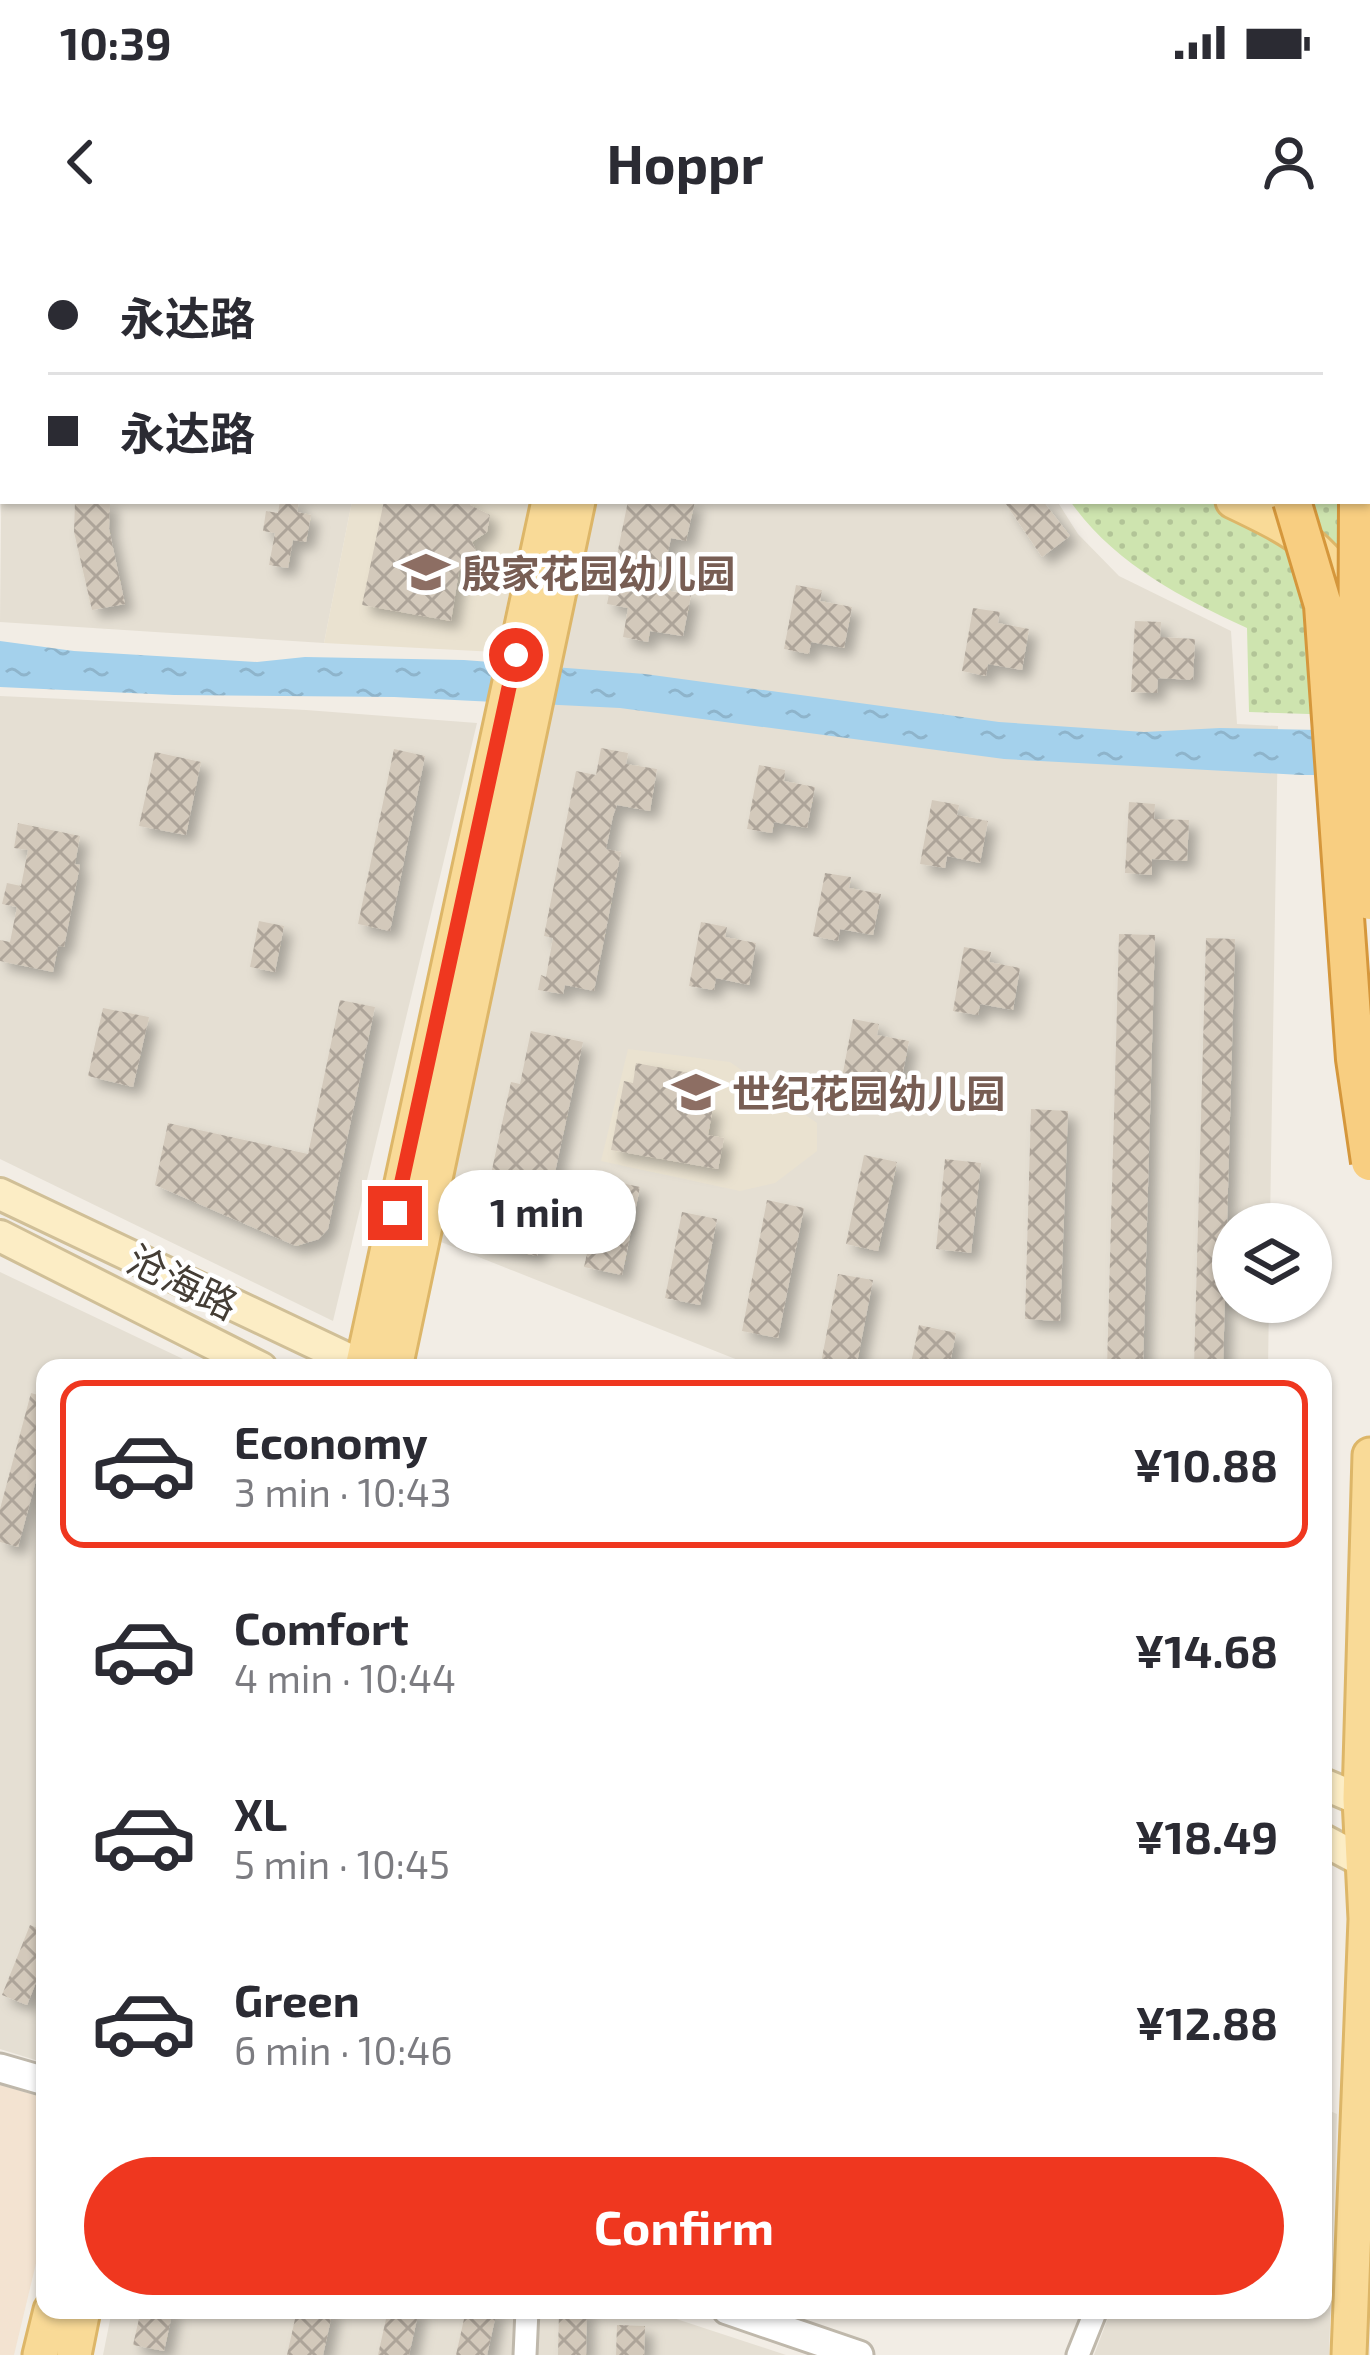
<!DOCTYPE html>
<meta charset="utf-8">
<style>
:root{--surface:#fff;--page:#f2f2f3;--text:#2b2b33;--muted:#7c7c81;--line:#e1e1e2;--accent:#ef371f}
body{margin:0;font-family:"Exo 2","Noto Sans SC",sans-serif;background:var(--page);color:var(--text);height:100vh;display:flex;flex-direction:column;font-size:45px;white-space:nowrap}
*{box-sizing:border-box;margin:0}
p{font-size:39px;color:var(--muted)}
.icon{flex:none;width:66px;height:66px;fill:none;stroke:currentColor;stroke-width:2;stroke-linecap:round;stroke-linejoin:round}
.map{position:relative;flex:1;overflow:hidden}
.drawer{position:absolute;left:36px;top:1119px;width:1296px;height:960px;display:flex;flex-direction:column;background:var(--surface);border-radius:24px;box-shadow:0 3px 9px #0004}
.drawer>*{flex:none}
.hud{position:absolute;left:0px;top:0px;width:1371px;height:264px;box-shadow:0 3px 9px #0004;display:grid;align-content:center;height:264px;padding:0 48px;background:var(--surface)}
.controls{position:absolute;left:1212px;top:963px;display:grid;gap:24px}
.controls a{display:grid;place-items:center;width:120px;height:120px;border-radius:50%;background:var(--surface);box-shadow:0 3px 9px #0004;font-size:60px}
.end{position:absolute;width:54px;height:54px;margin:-27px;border:15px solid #ef371f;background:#fff;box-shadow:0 0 0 6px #fff}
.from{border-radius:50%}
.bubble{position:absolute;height:84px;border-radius:42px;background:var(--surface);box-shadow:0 3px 9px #0004;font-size:39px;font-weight:700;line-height:84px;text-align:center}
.hud b{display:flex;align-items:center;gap:42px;height:114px;font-size:45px}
.hud b+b{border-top:3px solid var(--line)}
.hud i{width:30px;height:30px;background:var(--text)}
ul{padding:21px 0 0;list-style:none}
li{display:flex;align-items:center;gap:36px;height:168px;margin:0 24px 18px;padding:0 24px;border:6px solid transparent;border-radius:24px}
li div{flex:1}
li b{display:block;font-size:45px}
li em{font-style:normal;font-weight:700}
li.selected{border-color:var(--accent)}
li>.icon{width:108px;height:108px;stroke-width:1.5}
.primary-button{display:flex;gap:24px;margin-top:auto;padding:24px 48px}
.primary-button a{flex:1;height:138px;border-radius:72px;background:var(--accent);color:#fff;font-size:48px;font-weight:700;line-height:138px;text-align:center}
.status{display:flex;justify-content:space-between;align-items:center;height:84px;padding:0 60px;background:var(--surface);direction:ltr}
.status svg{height:33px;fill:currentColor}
header{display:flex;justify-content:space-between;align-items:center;height:156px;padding:0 48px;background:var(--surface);font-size:54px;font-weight:700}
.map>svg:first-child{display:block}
</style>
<div class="status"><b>10:39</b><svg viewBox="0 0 49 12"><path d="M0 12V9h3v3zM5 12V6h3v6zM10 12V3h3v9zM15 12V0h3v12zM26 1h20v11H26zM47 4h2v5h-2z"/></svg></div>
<header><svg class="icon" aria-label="back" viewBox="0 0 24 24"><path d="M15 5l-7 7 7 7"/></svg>Hoppr<svg class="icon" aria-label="person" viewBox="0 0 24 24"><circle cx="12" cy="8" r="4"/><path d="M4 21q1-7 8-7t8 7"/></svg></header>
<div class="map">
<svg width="1370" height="2115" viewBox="0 0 1370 2115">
<defs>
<pattern id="grass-dots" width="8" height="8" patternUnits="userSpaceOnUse" patternTransform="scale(3)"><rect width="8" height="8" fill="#cee4af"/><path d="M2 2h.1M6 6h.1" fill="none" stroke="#b2c497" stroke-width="1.8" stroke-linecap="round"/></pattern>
<pattern id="water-ripples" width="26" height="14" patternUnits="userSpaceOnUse" patternTransform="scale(3)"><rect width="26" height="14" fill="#a4d1ec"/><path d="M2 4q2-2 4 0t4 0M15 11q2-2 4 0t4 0" fill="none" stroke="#8eb4cb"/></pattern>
<pattern id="building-cross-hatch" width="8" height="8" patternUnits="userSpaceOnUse" patternTransform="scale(3)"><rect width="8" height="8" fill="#d3c9bb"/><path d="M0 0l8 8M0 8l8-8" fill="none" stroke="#ada499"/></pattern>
<filter id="shadow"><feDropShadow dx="8" dy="8" stdDeviation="6" flood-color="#0004"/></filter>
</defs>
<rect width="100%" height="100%" fill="#f2ede5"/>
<path fill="#e5dfd3" d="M21 0H585L20 3Z
M3 93V261H352L324 403 0 382Z
M585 261H1057L1078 294 1119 336 1231 391 1237 484 1278 486 1270 984H1233V1062H1269L1268 1128H758L441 1002Z
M0 456 306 470 477 483 333 1081 0 919Z
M0 1032 202 1128H45V1823L0 1809Z
M1323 1868 1337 1874 1329 2115H1094L1111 2070H1323Z
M112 2070H649L786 2115H103Z"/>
<path fill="#f3e3d1" d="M0 1845 45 1858V1986L14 2115H0Z"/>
<path fill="#eae2d0" d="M352 261H530L496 412 324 403Z
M628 809 730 822 817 883V911L775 943 740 951 601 921Z"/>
<path fill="url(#grass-dots)" d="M1019 0H1370V476L1249 472 1247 388C1178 356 1115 324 1070 261H1368V3H1019Z"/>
<path fill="url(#water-ripples)" d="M0 401 74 411 257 422 305 417 464 420 645 434 999 482 1144 492 1220 488 1370 491V535H1301L1004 519 620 468 394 457 174 455 0 447Z"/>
<path fill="url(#building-cross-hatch)" filter="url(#shadow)" d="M75 261H110L109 289 125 364 92 370 74 292Z
M280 261H299L297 272 311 275 306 302 293 300 288 328 269 325 275 293 263 291 266 271 278 273Z
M384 261H470V265L490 275 487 292 472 302 477 313 475 327 459 331 451 381 362 365Z
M628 261H695L686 301 671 298 660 349 691 355 683 396 650 391 648 402 623 397 628 368 607 364Z
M1004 261H1043L1070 296 1042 317Z
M796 345 822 350 820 361 852 367 844 408 811 402 809 414 784 409Z
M973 368 1000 372 998 383 1029 389 1022 430 988 424 986 436 962 431Z
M1135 381 1161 382 1160 397 1195 399 1193 440 1158 438 1157 453 1131 452Z
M601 508 628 513 626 524 657 529 650 571 617 565 613 576 606 609 621 612 594 751 565 745 563 754 538 750 541 735 546 737 553 698 544 696 576 531 596 535Z
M394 509 425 516 390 691 358 684Z
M155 512 201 522 186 595 139 586Z
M759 525 785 530 784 541 815 547 807 588 774 582 772 593 747 589Z
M932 560 959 565 957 575 988 581 980 623 947 616 945 628 920 624Z
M1129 562 1155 564 1154 579 1189 580 1187 621 1152 619V635L1125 633Z
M18 583 80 596 75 624 80 625 64 707 58 706 53 732 0 721V700L10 702 17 667 2 664 7 643 21 646 28 610 14 608Z
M825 633 851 637 849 648 881 654 873 695 840 689 838 701 813 696Z
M259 681 284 686 275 732 250 727Z
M701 682 727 687 725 697 756 703 749 745 716 738 714 750 689 746Z
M1119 694 1155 695 1143 1128H1107Z
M1206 698 1235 699 1223 1128H1194Z
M964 707 991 712 989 722 1020 728 1013 770 980 764 978 775 953 771Z
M340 760 375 767 328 989 319 999 296 1006 155 945 168 883 308 914Z
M103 768 149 777 133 847 88 836Z
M853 779 879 784 877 795 909 801 901 842 868 836 866 847 841 843Z
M531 791 583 802 537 1016 476 1003 511 842 520 844Z
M636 823 700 835 695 864 713 867 708 895 724 898 718 929 611 910 624 841 633 843Z
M1031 869 1068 871 1060 1081 1025 1079Z
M864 915 897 922 878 1011 846 1004Z
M945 919 981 923 971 1013 936 1009Z
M603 939 640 947 622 1035 584 1027Z
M767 960 804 968 778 1098 742 1091Z
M682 972 717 979 700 1065 665 1058Z
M838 1034 873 1040 856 1128 821 1123Z
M919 1085 956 1093 949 1128H910Z
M31 1153 45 1157V1207L18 1307 0 1302V1269Z
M30 1685 45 1691V1720L27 1765 2 1755Z
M141 2070H173L164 2111 133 2105Z
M297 2070H333L323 2115H287Z
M388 2070H419L409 2115H378Z
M466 2070H497L487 2115H456Z
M559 2070H587L586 2115H558Z
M617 2085 645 2086 644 2115H616Z"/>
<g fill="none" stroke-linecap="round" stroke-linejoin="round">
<defs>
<path id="minor" d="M525 2115 527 2070
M1078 2115 1096 2070"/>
<path id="tertiary" d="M0 1828 45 1841
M727 2070 859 2115"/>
<path id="secondary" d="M0 954 367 1128
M0 996 261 1128
M1323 1544 1370 1564
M1323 1600 1370 1625"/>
<path id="primary" d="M605 3V0
M633 3 634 0
M1132 3V0
M1368 137 1370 133
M1233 261C1300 293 1327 307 1361 376
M362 1128 549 261
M395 1128 578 261
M40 2115 51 2070
M74 2115 83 2070
M1349 2115 1366 1679 1360 1559 1370 1215"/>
<path id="trunk" d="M1164 0 1166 3
M1355 3V0"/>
</defs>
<use href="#minor" stroke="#bfb8ab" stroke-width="27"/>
<use href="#tertiary" stroke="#bfb8ab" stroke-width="33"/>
<use href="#secondary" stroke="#d0bf97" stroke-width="36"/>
<use href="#primary" stroke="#ddb668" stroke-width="39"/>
<use href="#trunk" stroke="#d5973c" stroke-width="42"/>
<use href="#minor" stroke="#fff" stroke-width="21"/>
<use href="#tertiary" stroke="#fff" stroke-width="27"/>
<use href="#secondary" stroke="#fcedc5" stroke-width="30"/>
<use href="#primary" stroke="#f9da97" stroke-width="33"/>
<use href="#trunk" stroke="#f8ce81" stroke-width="36"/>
<defs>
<path id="trunk-bridge" d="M1292 261 1323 365 1355 819 1370 922
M1358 261 1357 496 1370 661"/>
</defs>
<use href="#trunk-bridge" stroke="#d5973c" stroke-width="42" stroke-linecap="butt"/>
<use href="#trunk-bridge" stroke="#f8ce81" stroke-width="36"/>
</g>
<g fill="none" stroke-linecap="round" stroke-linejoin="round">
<path stroke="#ef371f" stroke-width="15" d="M395 973 516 415"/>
</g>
<defs>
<symbol id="school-bare" viewBox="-9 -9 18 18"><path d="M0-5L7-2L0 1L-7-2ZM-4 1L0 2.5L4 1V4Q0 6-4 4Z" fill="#8d6e63" stroke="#fff" stroke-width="2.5" paint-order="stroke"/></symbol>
</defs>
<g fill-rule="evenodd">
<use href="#school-bare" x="393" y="299" width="66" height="66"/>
<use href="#school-bare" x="663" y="819" width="66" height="66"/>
</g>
<g text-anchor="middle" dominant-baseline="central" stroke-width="9" stroke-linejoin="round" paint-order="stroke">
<g font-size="39" font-weight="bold" fill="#785e54" stroke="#fff" text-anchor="start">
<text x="462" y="332">殷家花园幼儿园</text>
<text x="732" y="852">世纪花园幼儿园</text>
</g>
<g font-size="39" fill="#443d35" stroke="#fff">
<text transform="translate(183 1041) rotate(26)">沧海路</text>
</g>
</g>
</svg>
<div class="controls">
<a><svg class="icon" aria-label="layers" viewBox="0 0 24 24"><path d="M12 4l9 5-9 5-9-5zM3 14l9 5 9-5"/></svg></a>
</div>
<i class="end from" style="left:516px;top:415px"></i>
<i class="end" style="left:395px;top:973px"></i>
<div class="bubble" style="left:438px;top:930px;width:198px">1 min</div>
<div class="hud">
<b><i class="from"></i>永达路</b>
<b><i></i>永达路</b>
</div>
<section class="drawer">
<ul>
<li class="selected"><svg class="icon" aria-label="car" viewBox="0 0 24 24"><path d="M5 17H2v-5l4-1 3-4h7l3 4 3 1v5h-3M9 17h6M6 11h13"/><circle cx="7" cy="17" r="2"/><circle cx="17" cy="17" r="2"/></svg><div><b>Economy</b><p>3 min · 10:43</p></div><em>¥10.88</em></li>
<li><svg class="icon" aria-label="car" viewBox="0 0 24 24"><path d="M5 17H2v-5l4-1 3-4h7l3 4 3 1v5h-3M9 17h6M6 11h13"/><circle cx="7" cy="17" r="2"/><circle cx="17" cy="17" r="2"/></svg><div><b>Comfort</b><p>4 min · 10:44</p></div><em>¥14.68</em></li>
<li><svg class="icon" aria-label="car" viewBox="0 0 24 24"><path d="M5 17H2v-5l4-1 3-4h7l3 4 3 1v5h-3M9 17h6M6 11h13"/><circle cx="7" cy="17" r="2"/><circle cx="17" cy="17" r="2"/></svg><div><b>XL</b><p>5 min · 10:45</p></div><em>¥18.49</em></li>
<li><svg class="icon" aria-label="car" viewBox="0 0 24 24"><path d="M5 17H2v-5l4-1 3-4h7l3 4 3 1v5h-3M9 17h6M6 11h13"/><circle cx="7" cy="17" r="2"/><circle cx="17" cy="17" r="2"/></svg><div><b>Green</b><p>6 min · 10:46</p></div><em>¥12.88</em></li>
</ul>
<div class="primary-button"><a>Confirm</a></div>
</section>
</div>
